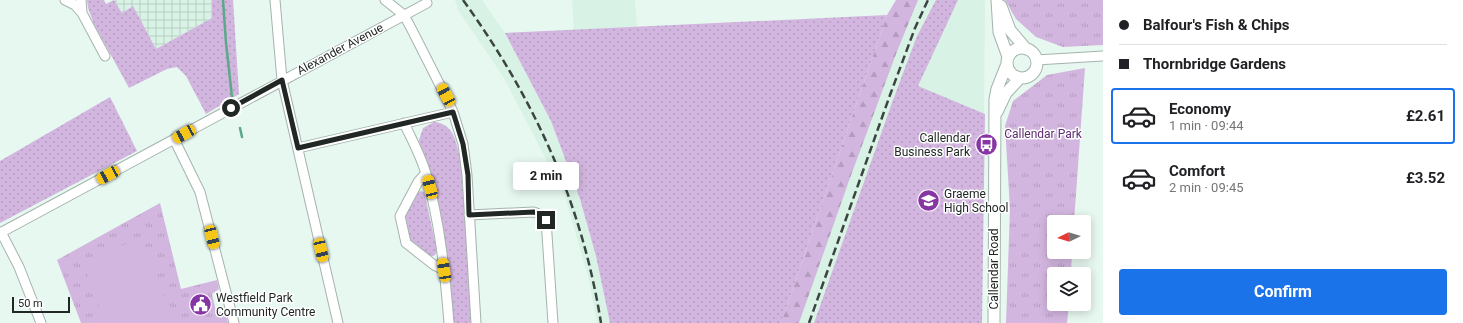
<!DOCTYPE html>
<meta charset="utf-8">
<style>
:root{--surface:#fff;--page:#f6f6f6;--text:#202124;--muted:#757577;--line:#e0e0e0;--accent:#1a73e8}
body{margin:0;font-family:Roboto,sans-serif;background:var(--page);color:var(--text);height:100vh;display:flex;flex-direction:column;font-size:15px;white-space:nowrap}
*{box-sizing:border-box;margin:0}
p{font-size:13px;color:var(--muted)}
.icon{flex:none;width:22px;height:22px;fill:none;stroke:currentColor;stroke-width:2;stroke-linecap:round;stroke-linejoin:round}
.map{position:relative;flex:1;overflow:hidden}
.details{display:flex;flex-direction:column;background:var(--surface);width:360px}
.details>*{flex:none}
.guide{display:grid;align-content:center;height:88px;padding:0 16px;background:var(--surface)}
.needle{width:26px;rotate:265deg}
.fabs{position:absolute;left:1047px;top:215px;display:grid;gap:8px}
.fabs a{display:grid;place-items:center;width:44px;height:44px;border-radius:4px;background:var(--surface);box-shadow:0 2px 10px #0003;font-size:20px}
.scale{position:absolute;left:12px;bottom:10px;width:58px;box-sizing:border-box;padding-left:4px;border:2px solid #202724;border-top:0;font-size:11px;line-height:14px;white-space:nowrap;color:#202724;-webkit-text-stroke:3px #fff;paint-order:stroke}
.end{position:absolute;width:18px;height:18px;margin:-9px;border:5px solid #202724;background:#fff;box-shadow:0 0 0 2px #fff}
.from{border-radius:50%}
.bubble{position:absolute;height:28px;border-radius:4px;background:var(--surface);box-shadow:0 2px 10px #0003;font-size:13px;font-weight:700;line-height:28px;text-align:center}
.car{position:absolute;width:12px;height:24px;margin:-12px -6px;border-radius:5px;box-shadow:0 0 3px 1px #0007;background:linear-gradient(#f5c518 24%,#345 0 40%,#f5c518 0 76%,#345 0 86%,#f5c518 0)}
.guide b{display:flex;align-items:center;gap:14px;height:38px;font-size:15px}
.guide b+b{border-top:1px solid var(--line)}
.guide i{width:10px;height:10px;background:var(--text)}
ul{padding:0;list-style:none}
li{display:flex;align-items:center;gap:12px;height:56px;margin:0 8px 6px;padding:0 8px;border:2px solid transparent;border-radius:4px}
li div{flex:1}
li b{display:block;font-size:15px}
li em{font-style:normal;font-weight:700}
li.active{border-color:var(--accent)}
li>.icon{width:36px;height:36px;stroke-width:1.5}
.primary-button{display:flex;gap:8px;margin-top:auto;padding:8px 16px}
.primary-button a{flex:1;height:46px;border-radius:4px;background:var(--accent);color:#fff;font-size:16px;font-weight:700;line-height:46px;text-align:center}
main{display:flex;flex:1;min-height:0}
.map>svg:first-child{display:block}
</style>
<main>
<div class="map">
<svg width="1103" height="323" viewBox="0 0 1103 323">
<defs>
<pattern id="industrial-grid" width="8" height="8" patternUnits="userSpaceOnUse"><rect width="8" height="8" fill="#d8f2e5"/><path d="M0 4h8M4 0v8" fill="none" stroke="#b9d0c4"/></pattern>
<pattern id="grass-dots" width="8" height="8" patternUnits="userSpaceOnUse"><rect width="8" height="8" fill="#d3b6df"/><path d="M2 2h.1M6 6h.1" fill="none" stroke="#b59cbf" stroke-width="1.8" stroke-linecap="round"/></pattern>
<pattern id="forest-firs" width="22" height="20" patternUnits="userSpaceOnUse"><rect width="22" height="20" fill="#d3b6df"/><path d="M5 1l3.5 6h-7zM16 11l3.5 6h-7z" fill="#b59cbf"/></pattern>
<pattern id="park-tufts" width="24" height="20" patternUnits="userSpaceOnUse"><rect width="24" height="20" fill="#d3b6df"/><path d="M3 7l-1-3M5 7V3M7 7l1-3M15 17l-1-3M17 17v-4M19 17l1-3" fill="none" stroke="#b59cbf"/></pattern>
</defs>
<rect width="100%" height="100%" fill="#e7f8f0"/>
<path fill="#d8f2e5" d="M455 0H482L505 33 551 121 580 199 596 256 610 323H597L589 280 565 196 504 78 458 10Z
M572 0H635L637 27 574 30Z
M896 0H985L982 316 977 323H781L887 15Z"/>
<path fill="url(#industrial-grid)" d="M114 0H212V18L156 49 133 7 122 13Z"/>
<path fill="url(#grass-dots)" d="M87 0H104L106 4 114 0 122 13 133 6 156 49 212 18V0H233L239 94 206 114 186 76 177 67 167 69 129 88 94 24 88 8Z
M936 0H958L918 86 985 114 982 323H814L893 100 917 36Z
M887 15 781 323H610L596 256 580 199 551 121 505 33Z
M110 97 137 151 0 223V161Z
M434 122C456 124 456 145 461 162L472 323H453L443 227 431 177 423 155 419 140 423 128Z
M420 191 424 192 425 195 437 251 435 255 433 256H429L411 243 405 214 418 193Z"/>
<path fill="url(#forest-firs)" d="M896 0H918L896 54 850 178 799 323H781L887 15Z"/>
<path fill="url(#park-tufts)" d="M1005 0H1103V45L1063 47 1036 37 1016 19Z
M1085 68 1074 222H1054V252H1072L1071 274H1054V304H1069L1067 323H1006L1010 209 1005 126 1013 101 1047 75Z
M160 203 181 289 217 280 219 289 212 294 216 312H225L228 323H81L57 260Z"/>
<path fill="#d3b6df" d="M142 238 174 323H105L82 261Z"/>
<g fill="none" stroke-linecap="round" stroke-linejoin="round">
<path stroke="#5ca989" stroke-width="2.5" d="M223 0 226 43 232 97
M240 128 242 137"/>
<defs>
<path id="minor" d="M65 0 75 5 82 13 81 0
M275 0 282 80 338 323
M385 0 404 15 412 30 445 95 453 112 463 144 467 175 476 323
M82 13 105 56
M1036 60 1103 56
M404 123C412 140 421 156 426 174 440 222 445 273 449 323
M174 139 200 192 234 323
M298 148 453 112
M426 173 418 182 400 216 406 243 434 265 444 270
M469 215 534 212 543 216 546 220 553 323
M1 232 19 267 41 323
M0 233 427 3"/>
<path id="major" d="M997 0 999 32 1008 57
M1001 6 1010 30 1026 49
M1007 63a15 15 0 1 1 30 0a15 15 0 1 1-30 0Z
M997 112 1006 93 1020 78
M994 323 995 99 997 89 1007 64"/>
</defs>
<use href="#minor" stroke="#a4b4ac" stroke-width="11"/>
<use href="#major" stroke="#a4b4ac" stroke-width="13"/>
<use href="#minor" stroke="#fff" stroke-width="9"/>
<use href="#major" stroke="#fff" stroke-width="11"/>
<path stroke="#3c4440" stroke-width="2.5" stroke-dasharray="8 4" stroke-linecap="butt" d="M463 0C534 98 582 203 601 323
M809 323 890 95 915 28 928 0"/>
</g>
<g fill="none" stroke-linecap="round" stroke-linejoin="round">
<path stroke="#202724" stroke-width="5" d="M231 108 282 80 298 148 453 112 463 144 468 175 469 215 534 212 543 216 546 220"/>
</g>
<defs>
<symbol id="bus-disc" viewBox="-11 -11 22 22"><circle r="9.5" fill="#8735a4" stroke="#fff"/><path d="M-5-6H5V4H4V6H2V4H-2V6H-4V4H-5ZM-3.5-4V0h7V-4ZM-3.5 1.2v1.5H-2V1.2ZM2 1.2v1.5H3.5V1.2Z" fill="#fff"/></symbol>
<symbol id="school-disc" viewBox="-11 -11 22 22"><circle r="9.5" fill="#8735a4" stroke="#fff"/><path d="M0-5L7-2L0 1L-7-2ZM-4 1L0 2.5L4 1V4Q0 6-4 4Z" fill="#fff"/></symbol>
<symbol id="civic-disc" viewBox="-11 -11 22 22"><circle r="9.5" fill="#8735a4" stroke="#fff"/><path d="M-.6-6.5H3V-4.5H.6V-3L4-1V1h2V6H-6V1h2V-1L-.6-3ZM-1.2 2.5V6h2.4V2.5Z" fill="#fff"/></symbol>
</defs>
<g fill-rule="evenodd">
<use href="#bus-disc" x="974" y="132" width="25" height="25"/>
<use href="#school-disc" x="916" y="188" width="25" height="25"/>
<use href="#civic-disc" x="188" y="292" width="25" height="25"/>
</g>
<g text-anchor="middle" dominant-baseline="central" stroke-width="3" stroke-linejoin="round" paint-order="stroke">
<g font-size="12" fill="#202724" stroke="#fff">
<text transform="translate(340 49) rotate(-28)">Alexander Avenue</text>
<text transform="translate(994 269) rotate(-90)">Callendar Road</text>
</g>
<g font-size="12" fill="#5d2b6f" stroke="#fff">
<text x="1043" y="134">Callendar Park</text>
</g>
<g font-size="12" fill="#202724" stroke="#fff" text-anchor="start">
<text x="970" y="138" text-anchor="end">Callendar<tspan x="970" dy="14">Business Park</tspan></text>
<text x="944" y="194">Graeme<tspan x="944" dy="14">High School</tspan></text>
<text x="216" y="298">Westfield Park<tspan x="216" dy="14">Community Centre</tspan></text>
</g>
</g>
</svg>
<div class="fabs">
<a><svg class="needle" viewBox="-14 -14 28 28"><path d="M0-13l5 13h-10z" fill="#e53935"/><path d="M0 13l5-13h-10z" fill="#757577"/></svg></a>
<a><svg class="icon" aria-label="layers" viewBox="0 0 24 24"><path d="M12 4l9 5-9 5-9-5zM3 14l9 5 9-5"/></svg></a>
</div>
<div class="scale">50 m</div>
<i class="end from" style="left:231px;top:108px"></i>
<i class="end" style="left:546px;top:220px"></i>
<div class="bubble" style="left:513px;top:162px;width:66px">2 min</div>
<i class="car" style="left:446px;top:95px;rotate:332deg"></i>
<i class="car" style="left:184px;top:134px;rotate:241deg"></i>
<i class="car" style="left:108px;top:175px;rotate:242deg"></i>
<i class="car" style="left:430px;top:187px;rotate:346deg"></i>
<i class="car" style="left:212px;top:237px;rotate:166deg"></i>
<i class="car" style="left:321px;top:250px;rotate:167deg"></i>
<i class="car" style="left:444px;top:270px;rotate:351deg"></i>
</div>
<section class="details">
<div class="guide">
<b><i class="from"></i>Balfour's Fish &amp; Chips</b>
<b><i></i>Thornbridge Gardens</b>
</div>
<ul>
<li class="active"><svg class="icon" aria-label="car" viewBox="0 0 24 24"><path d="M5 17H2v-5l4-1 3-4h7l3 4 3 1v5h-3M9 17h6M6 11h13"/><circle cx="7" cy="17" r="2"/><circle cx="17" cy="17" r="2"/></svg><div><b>Economy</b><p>1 min · 09:44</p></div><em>£2.61</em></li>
<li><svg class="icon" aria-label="car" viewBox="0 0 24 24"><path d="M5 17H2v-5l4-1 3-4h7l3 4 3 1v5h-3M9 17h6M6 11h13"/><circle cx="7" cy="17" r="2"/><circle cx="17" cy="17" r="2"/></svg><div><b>Comfort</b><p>2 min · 09:45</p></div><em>£3.52</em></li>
</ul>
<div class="primary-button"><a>Confirm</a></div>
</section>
</main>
